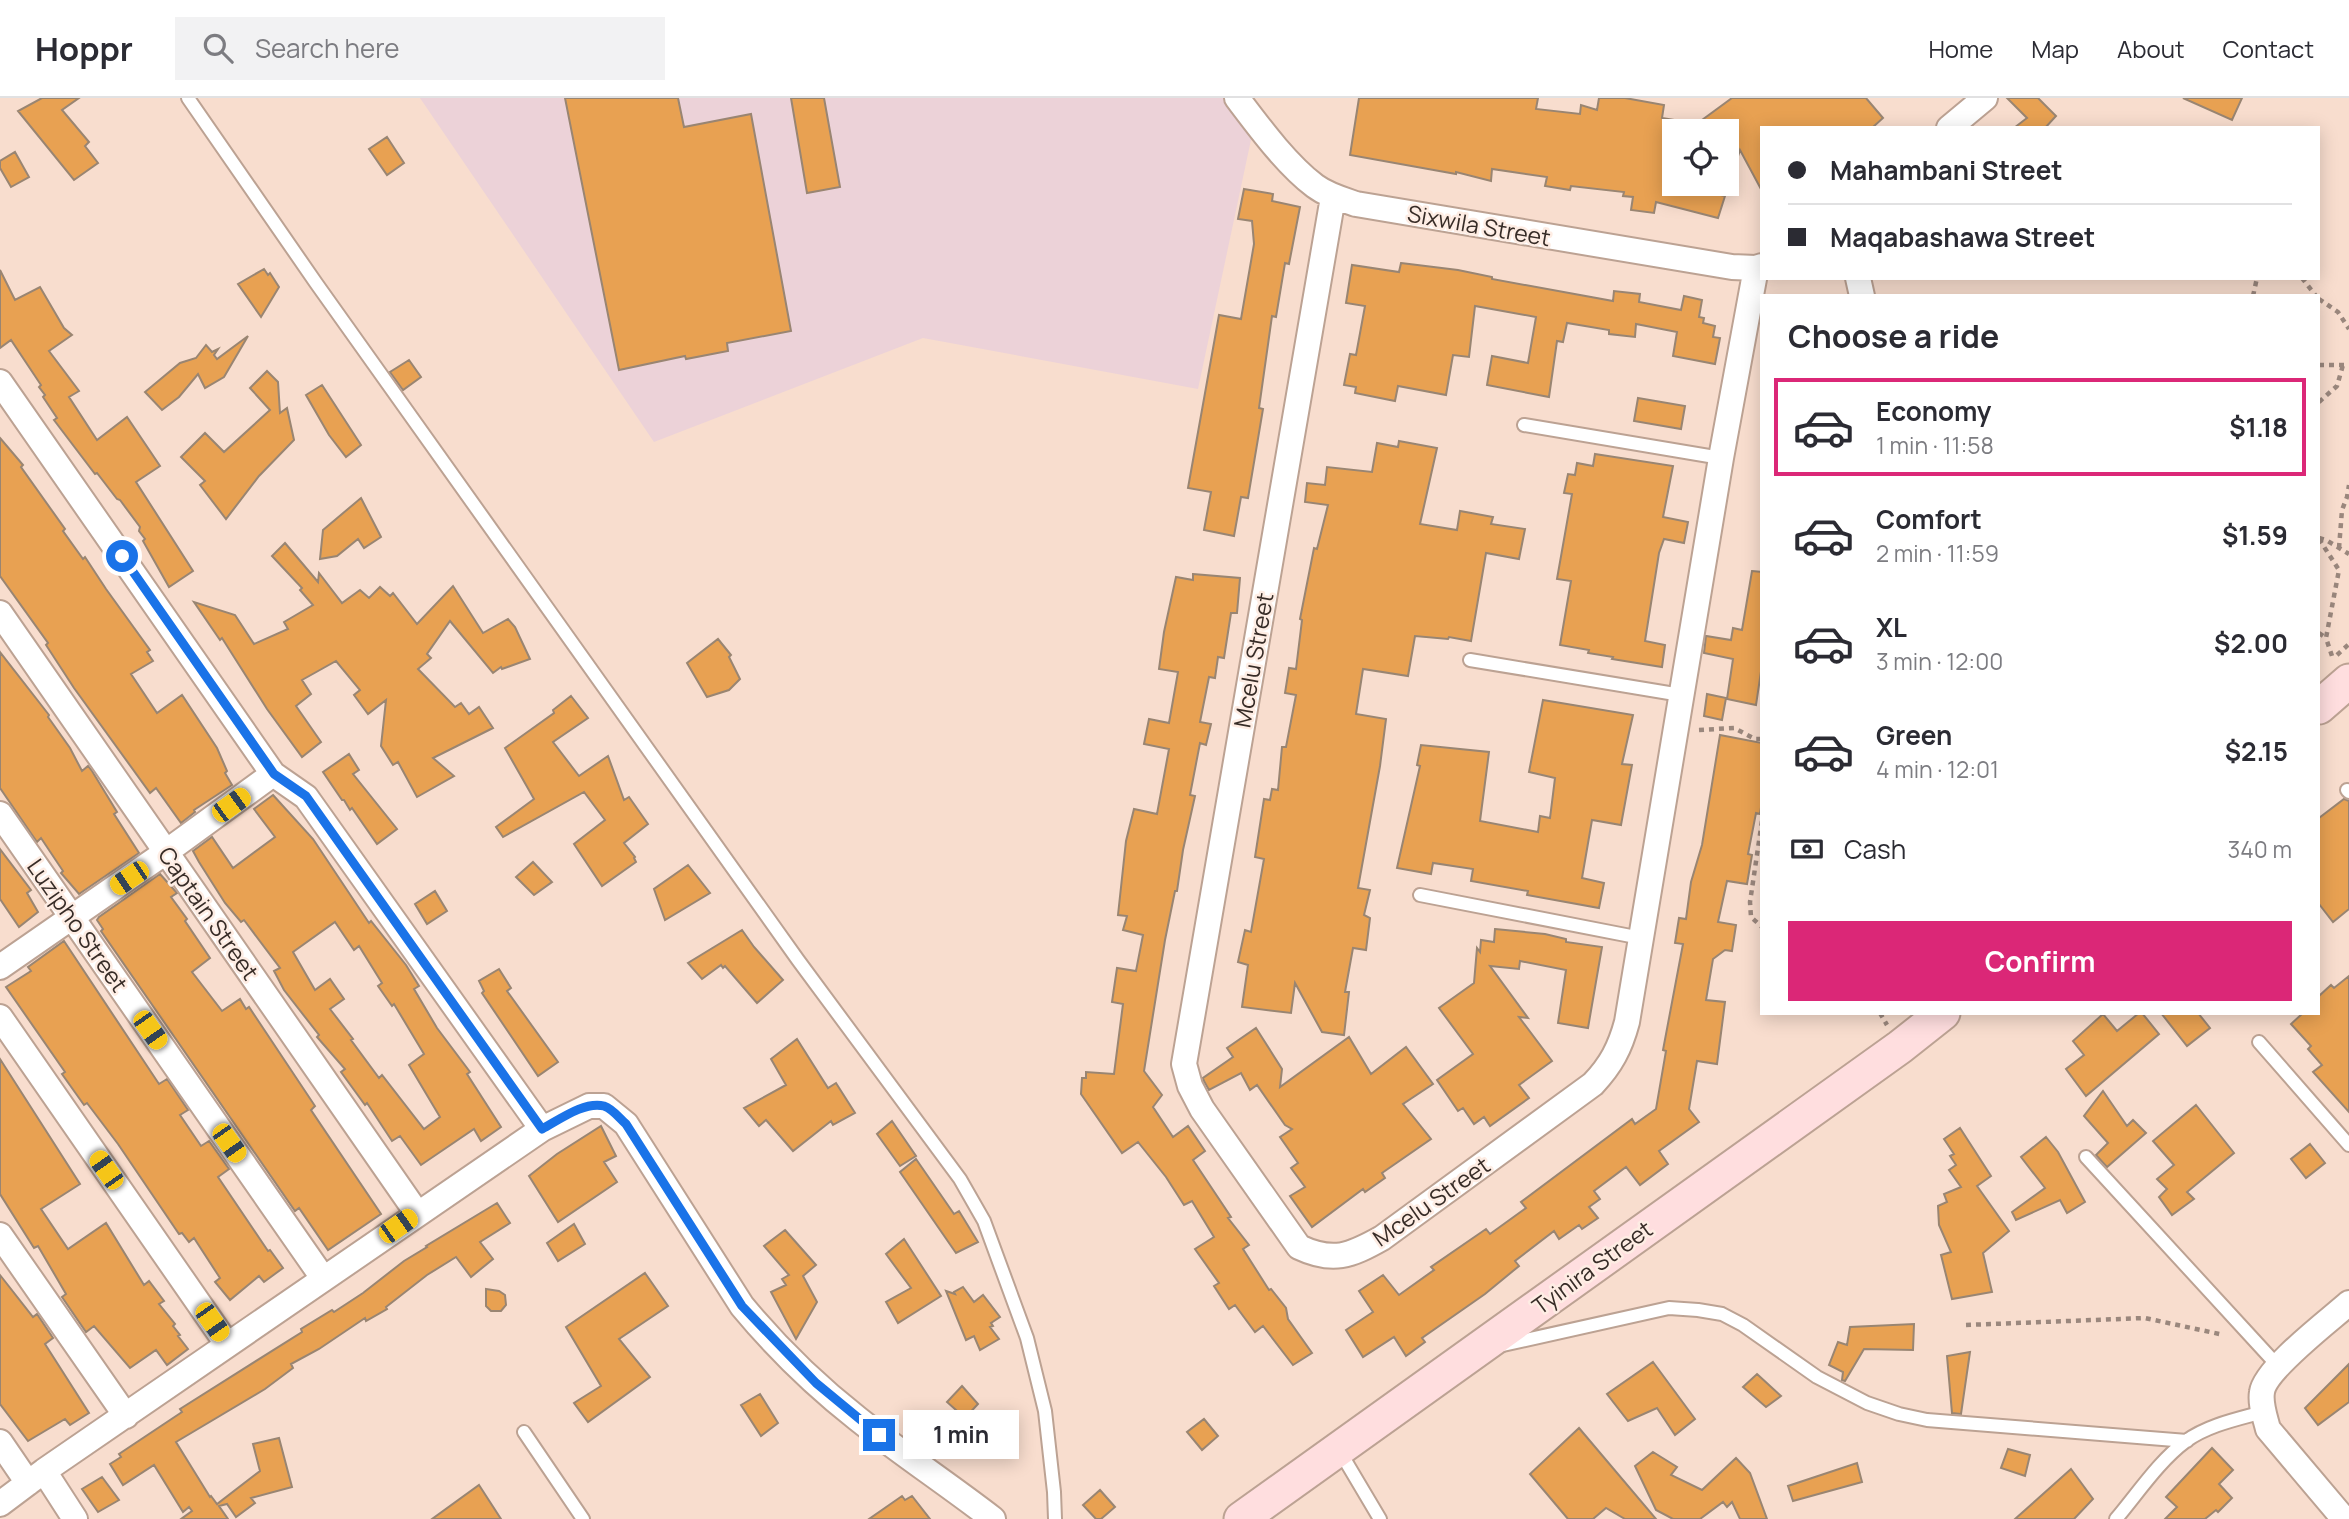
<!DOCTYPE html>
<meta charset="utf-8">
<style>
:root{--surface:#fff;--page:#f2f2f3;--text:#2b2b33;--muted:#7c7c81;--line:#e1e1e2;--accent:#db2777}
body{margin:0;font-family:Manrope,sans-serif;background:var(--page);color:var(--text);height:100vh;display:flex;flex-direction:column;font-size:26px;white-space:nowrap}
*{box-sizing:border-box;margin:0}
p{font-size:23px;color:var(--muted)}
.icon{flex:none;width:38px;height:38px;fill:none;stroke:currentColor;stroke-width:2;stroke-linecap:round;stroke-linejoin:round}
.map{position:relative;flex:1;overflow:hidden}
.panel{position:absolute;left:1760px;top:196px;width:560px;height:721px;display:flex;flex-direction:column;background:var(--surface);border-radius:0px;box-shadow:0 4px 18px #0003}
.panel>*{flex:none}
.guide{position:absolute;left:1760px;top:28px;width:560px;height:154px;border-radius:0px;box-shadow:0 4px 18px #0003;display:grid;align-content:center;height:154px;padding:0 28px;background:var(--surface)}
.fabs{position:absolute;left:1662px;top:21px;display:grid;gap:14px}
.fabs a{display:grid;place-items:center;width:77px;height:77px;border-radius:0px;background:var(--surface);box-shadow:0 4px 18px #0003;font-size:35px}
.end{position:absolute;width:32px;height:32px;margin:-16px;border:9px solid #1a73e8;background:#fff;box-shadow:0 0 0 4px #fff}
.from{border-radius:50%}
.bubble{position:absolute;height:49px;border-radius:0px;background:var(--surface);box-shadow:0 4px 18px #0003;font-size:23px;font-weight:700;line-height:49px;text-align:center}
.car{position:absolute;width:21px;height:42px;margin:-21px -10px;border-radius:9px;box-shadow:0 0 5px 2px #0007;background:linear-gradient(#f5c518 24%,#345 0 40%,#f5c518 0 76%,#345 0 86%,#f5c518 0)}
.guide b{display:flex;align-items:center;gap:24px;height:66px;font-size:26px}
.guide b+b{border-top:2px solid var(--line)}
.guide i{width:18px;height:18px;background:var(--text)}
ul{padding:0;list-style:none}
li{display:flex;align-items:center;gap:21px;height:98px;margin:0 14px 10px;padding:0 14px;border:4px solid transparent;border-radius:0px}
li div{flex:1}
li b{display:block;font-size:26px}
li em{font-style:normal;font-weight:700}
li.current{border-color:var(--accent)}
li>.icon{width:63px;height:63px;stroke-width:1.5}
h2{padding:0 28px;font-size:32px;line-height:84px}
.pay{display:flex;align-items:center;gap:18px;height:77px;padding:0 28px;font-size:26px}
.pay p{margin-inline-start:auto}
.button{display:flex;gap:14px;margin-top:auto;padding:14px 28px}
.button a{flex:1;height:80px;border-radius:0px;background:var(--accent);color:#fff;font-size:28px;font-weight:700;line-height:80px;text-align:center}
header{display:flex;align-items:center;gap:42px;box-sizing:border-box;height:98px;padding:0 35px;background:var(--surface);border-bottom:2px solid var(--line)}
header strong{font-size:33px}
nav{display:flex;gap:38px;margin-inline-start:auto;font-size:24px}
.search{width:490px;height:63px;background:var(--page);display:flex;align-items:center;gap:18px;box-sizing:border-box;padding:0 24px;border-radius:0px;color:var(--muted);font-size:26px}
.map>svg:first-child{display:block}
</style>
<header>
<strong>Hoppr</strong>
<div class="search"><svg class="icon" aria-label="search" viewBox="0 0 24 24"><circle cx="10" cy="10" r="6"/><path d="M15 15l6 6"/></svg>Search here</div>
<nav><a>Home</a><a>Map</a><a>About</a><a>Contact</a></nav>
</header>
<div class="map">
<svg width="2349" height="1421" viewBox="0 0 2349 1421">
<rect width="100%" height="100%" fill="#f8ddce"/>
<path fill="#ecd2d8" d="M420 0H1237L1255 23 1198 291 923 240 654 344Z"/>
<path fill="#e8a152" stroke="#998572" stroke-width="2" fill-rule="evenodd" d="M42 0H79L62 12 89 44 85 48 98 65 74 82 18 13Z
M565 0H678L684 29 751 16 791 233 727 245 728 253 686 261 685 258 619 272Z
M791 0H824L840 89 807 95Z
M1359 0H1538L1536 11 1580 16 1581 7 1597 12 1599 0H1625L1664 7 1662 20 1675 22V86H1701L1694 91 1725 98 1718 120 1656 104 1654 115 1631 112 1633 99 1623 98 1624 94 1571 88 1570 92 1545 88 1547 79 1492 71 1491 83 1456 74V76L1350 57Z
M1732 0H1866L1883 20 1872 30H1762V93L1740 52 1732 77H1727V33H1687Z
M2007 0H2038L2056 18 2045 30H2014L2027 20Z
M2183 0H2242L2232 22Z
M387 39 404 65 387 77 369 51Z
M15 54 29 79 11 89 0 70V63Z
M1244 91 1273 96 1272 103 1300 109 1289 166 1285 165 1276 219 1272 218 1259 310 1263 311 1248 400 1241 399 1234 438 1204 432 1211 394 1188 390 1219 217 1241 221 1254 146 1252 123 1238 121Z
M1401 165 1458 172 1492 179V181L1613 203 1614 193 1640 196 1639 204 1681 212 1684 198 1702 202 1699 219 1704 220 1703 225 1715 228 1713 239 1720 240 1715 266 1673 258 1677 234 1636 226 1635 239 1609 236V232L1567 225 1563 244 1557 243 1549 299 1487 287 1492 258 1528 265 1536 219 1475 208 1469 259 1453 257 1446 297 1398 288 1395 303 1355 295 1356 289 1344 287 1350 256 1356 257 1365 208 1346 205 1352 167 1399 174Z
M264 171 268 177 270 175 279 189 261 219 238 186Z
M0 172 15 202 40 189 64 230 72 237 49 253 79 293 69 299 97 342 127 319 160 368 136 384 193 473 169 489 143 443 145 441 139 433 140 429 120 402 117 401 97 375 95 376 54 322 57 320 43 299 45 297 39 289 41 287 11 242 0 250Z
M248 238 224 279 205 290 198 276 179 299 162 312 145 294 180 265 196 260 206 247 212 254 218 251 214 257 217 261Z
M409 262 421 279 403 292 390 274Z
M267 273 278 284 280 315 287 310 294 342 259 378 226 421 200 387 205 383 181 359 205 335 224 354 270 312 250 290Z
M322 287 361 347 346 359 329 337 306 297Z
M1638 300 1685 308 1681 331 1634 323Z
M0 340 23 367 21 369 65 431 63 433 83 461 85 459 106 491 150 552 147 554 153 563 131 576 157 615 182 597 217 650 227 673 225 675 232 687 194 712 195 714 181 725 156 690 150 695 74 590 46 547 48 545 0 478Z
M1399 343 1437 350 1420 426 1457 432 1460 413 1493 419 1491 426 1525 431 1519 461 1486 455 1471 543 1449 539 1448 541 1415 538 1408 578 1363 571 1356 616 1386 621 1380 668 1358 790 1370 792 1364 817 1370 820 1366 852 1353 850 1345 894H1349L1344 937 1322 934 1295 885 1291 915 1242 909 1248 867 1238 864 1245 832 1251 834 1264 761 1255 759 1264 701 1270 702 1272 691 1278 692 1282 649H1286L1296 597 1285 595 1289 570 1296 571 1302 522 1300 521 1314 450 1317 451 1328 407 1305 404 1307 385 1325 387 1327 369 1372 374 1377 345 1398 349Z
M1595 356 1673 368 1663 419 1688 424 1684 445 1664 441 1659 455 1645 543 1665 547 1662 569 1612 561 1613 559 1588 555 1589 552 1560 547 1571 483 1557 481 1572 396 1564 395 1568 376 1575 377 1577 365 1593 368Z
M361 400 381 439 364 450 358 441 337 458 320 461 323 432Z
M285 445 318 484 319 475 342 505 360 492 369 500 380 489 390 498 393 495 417 526 453 488 483 535 508 521 515 529 530 561 502 571 501 569 493 575 450 523 427 556 431 560 418 571 455 609 461 605 469 616 479 609 493 630 433 660 454 678 417 699 398 664 393 667 381 648 386 602 368 616 354 597 360 592 336 563 302 582 311 596 296 608 321 644 302 659 267 611 222 540 220 542 194 504 235 517 254 546 288 531 284 524 313 507 300 492 302 490 272 458Z
M1752 473 1762 474V567L1756 607 1727 601 1733 561 1704 555 1706 538 1731 542 1733 530 1742 532Z
M1193 476 1240 480 1237 515H1231L1224 560 1218 559 1215 580 1209 579 1200 624 1211 626 1206 647 1200 645 1190 697 1195 698 1183 752 1177 793H1175L1165 842 1144 973 1162 997 1153 1009 1173 1039 1188 1028 1205 1053 1193 1062 1231 1119 1228 1120 1249 1147 1243 1151 1269 1192 1271 1191 1286 1210 1288 1221 1312 1255 1293 1267 1263 1228 1255 1234 1235 1207 1229 1211 1214 1188 1219 1185 1195 1151 1214 1139 1192 1103 1184 1107 1166 1079 1138 1044 1122 1055 1081 996 1082 980H1086V974L1114 976 1123 906 1112 904 1117 870 1136 873 1143 837 1123 832 1127 818 1118 817 1126 743 1134 711 1157 716 1169 651 1144 646 1149 621 1169 625 1178 574 1159 571 1164 534 1176 479 1193 482Z
M718 541 731 557 729 559 740 581 729 592 707 599 687 565Z
M0 554 49 617 48 619 70 650 82 673 88 668 92 673 117 714 114 716 139 755 79 796 61 775 63 773 41 740 37 744 0 690Z
M1707 596 1726 600 1722 622 1704 618Z
M571 598 588 620 553 644 579 678 608 658 624 702 629 699 648 726 624 745 635 759 634 760 636 764 602 788 574 746 605 722 584 694 503 739 496 729 534 701 505 650 554 615 553 612Z
M1543 602 1633 617 1622 666 1632 667 1621 727 1592 722 1582 780 1604 785 1599 810 1527 797 1528 793 1471 783 1473 771 1433 765 1431 776 1397 770 1420 668 1417 667 1421 647 1489 654 1480 723 1538 734 1540 718 1550 720 1555 680 1529 674Z
M1720 637 1762 645V703L1760 716 1756 715 1748 756 1752 757 1747 786 1727 783 1718 824 1736 827 1732 853 1725 852 1713 861 1706 902 1725 904 1717 966 1697 963 1689 1011 1699 1024 1659 1053 1668 1066 1640 1087 1626 1069 1594 1093 1600 1101 1589 1109 1598 1120 1582 1131 1579 1127 1559 1141 1554 1133 1515 1163 1519 1168 1485 1196 1422 1240 1425 1244 1406 1258 1394 1239 1363 1259 1346 1232 1373 1214 1359 1193 1383 1177 1399 1197 1434 1172 1431 1169 1486 1131 1490 1136 1526 1110 1521 1104 1632 1021 1635 1026 1656 1011 1666 953 1663 952 1683 846 1675 845 1679 820 1686 821 1691 784 1702 747Z
M349 656 359 672 353 676 397 731 377 746 352 710 350 712 344 702H342L323 674Z
M273 697 313 741 369 825 371 823 406 867 419 888 414 891 437 930 470 974 467 976 501 1029 481 1043 474 1031 421 1067 400 1038 392 1043 367 1005 365 1007 341 974 345 971 317 939 319 937 284 892 274 873 280 870 244 822 241 824 225 805 199 764 193 753 212 739 233 770 275 739 254 711ZM335 824 354 852 359 848 382 885 378 888 392 908 394 906 424 956 409 967 440 1019 424 1031 382 977 379 980 351 942 353 941 330 911 344 901 330 881 315 892 293 854Z
M2344 701 2349 703V811L2333 824 2319 806V720Z
M0 751 31 792 27 795 38 814 19 829 0 801Z
M533 764 552 784 534 797 516 779Z
M688 767 710 795 665 822 654 791Z
M160 776 177 795 171 799 187 821 185 823 210 860 192 874 222 913 240 901 246 911 249 909 315 1008 311 1012 381 1116 328 1152 299 1110 295 1113 101 833 103 831 97 822 99 819Z
M435 793 447 813 427 826 415 806Z
M1495 831 1545 836 1566 841V844L1602 849 1588 930 1558 925 1566 872 1520 863 1519 871 1490 868 1528 920 1519 919 1552 963 1519 987 1529 1000 1490 1028 1484 1019 1474 1026 1463 1010 1458 1013 1437 982 1473 956 1439 910 1474 885 1477 850 1480 854 1481 842 1494 844Z
M742 832 754 849 783 882 757 905 725 868 723 870 721 867 702 881 688 865Z
M64 843 159 986 167 981 188 1012 180 1017 201 1048 209 1043 229 1071 218 1079 268 1153 270 1152 283 1170 264 1184 259 1178 230 1202 215 1184 220 1180 194 1140 189 1144 182 1135 179 1136 118 1046 87 1005 84 1007 62 976 65 974 6 889 31 873 28 869Z
M499 871 511 890 507 893 558 964 538 978 482 895 484 893 479 883Z
M2349 878V1014L2313 974 2322 967 2308 951 2311 948 2291 926 2303 915H2319V898L2331 887 2334 890Z
M2139 915H2142L2159 936 2086 998 2066 971 2084 957 2073 943 2103 916 2117 933Z
M2161 915H2198L2210 930 2187 948Z
M1256 930 1282 971 1280 989 1349 939 1371 976 1406 949 1433 986 1403 1006 1431 1041 1382 1075 1385 1080 1365 1094 1363 1091 1312 1129 1290 1098 1305 1089 1291 1070 1298 1065 1280 1039 1292 1031 1285 1027 1257 987 1250 992 1241 975 1209 992 1204 983 1203 980 1233 959 1227 950Z
M797 941 828 990 836 985 855 1015 833 1027 831 1023 793 1053 766 1022 759 1028 744 1010 786 987 771 961Z
M0 961 80 1086 41 1111 68 1151 106 1125 144 1187 149 1183 164 1203 159 1206 175 1226 173 1228 180 1237 178 1238 188 1251 167 1267 156 1252 130 1270 94 1228 86 1234 62 1199 66 1196 38 1148 34 1150 0 1096Z
M2103 993 2127 1028 2133 1022 2146 1035 2107 1069 2096 1057 2108 1045 2084 1018Z
M2196 1007 2234 1055 2187 1094 2194 1101 2172 1117 2159 1099 2167 1091 2157 1081 2174 1067 2153 1043Z
M892 1023 916 1058 900 1068 877 1036Z
M601 1028 616 1058 604 1064 617 1084 558 1124 529 1078 557 1056Z
M1960 1030 1991 1078 1977 1088 2009 1133 1983 1155 1992 1194 1952 1201 1941 1157 1951 1154 1939 1127 1938 1108 1947 1104 1944 1096 1961 1089 1949 1072 1956 1067 1950 1058 1954 1056 1944 1041Z
M2046 1039 2058 1054 2085 1104 2067 1115 2060 1102 2016 1122 2012 1114 2045 1090 2021 1059Z
M2310 1046 2325 1065 2306 1080 2291 1061Z
M916 1061 954 1116 959 1113 978 1144 956 1155 900 1074Z
M497 1105 510 1125 480 1144 493 1161 471 1179 456 1159 427 1177 386 1209 387 1211 366 1223 365 1220 319 1251 291 1266 293 1270 265 1291 176 1344 210 1399 211 1398 217 1406 260 1373 253 1346 279 1340 292 1389 251 1400 255 1405 236 1419 227 1406 219 1408 228 1421H181L192 1413 189 1409 183 1414 154 1367 123 1387 110 1366 121 1359 119 1356 182 1314 180 1311 302 1234 301 1231 332 1212 334 1214 363 1195 404 1163 427 1149 426 1148Z
M574 1126 585 1146 558 1163 547 1145Z
M785 1132 816 1167 803 1178 817 1204 796 1241 771 1194 786 1187 782 1181 789 1177 764 1148Z
M904 1141 941 1198 898 1225 886 1204 911 1190 886 1156Z
M645 1175 668 1208 619 1241 650 1279 588 1324 574 1305 601 1288 566 1229Z
M0 1177 33 1219 37 1216 53 1240 45 1246 89 1315 70 1327 65 1321 28 1343 0 1306Z
M963 1189 974 1204 983 1197 1000 1219 991 1225 993 1228 990 1229 999 1241 980 1252 974 1238 966 1242 946 1193 955 1196 954 1194Z
M486 1191 499 1193 505 1197 506 1207 501 1213H491L486 1208Z
M1914 1226 1913 1252 1864 1251 1845 1283 1842 1282 1843 1274 1829 1267 1838 1244 1847 1247 1850 1229Z
M1970 1254 1961 1316 1952 1315 1947 1258Z
M1653 1264 1695 1321 1675 1337 1657 1310 1628 1323 1607 1296Z
M2349 1266V1304L2318 1327 2305 1310Z
M1757 1276 1781 1298 1766 1309 1743 1289Z
M962 1288 978 1306 965 1320 947 1304Z
M760 1296 778 1325 761 1338 741 1307Z
M1204 1321 1218 1338 1202 1352 1187 1334Z
M1579 1330 1656 1421H1625L1606 1410 1593 1421H1568L1530 1376Z
M2212 1350 2233 1372 2219 1386 2232 1400 2218 1414 2216 1412 2205 1421H2165L2177 1409 2166 1399Z
M2008 1351 2030 1357 2025 1378 2001 1370Z
M1653 1354 1677 1369 1671 1377 1702 1392 1736 1360 1750 1375 1767 1421H1740L1732 1404 1727 1409 1723 1404 1700 1421H1673L1656 1412 1635 1368Z
M1857 1365 1862 1384 1793 1403 1788 1388Z
M2071 1371 2093 1401 2074 1421H2015Z
M102 1379 119 1402 98 1414 82 1391Z
M479 1387 501 1421H432Z
M1100 1392 1115 1409 1101 1421H1096L1083 1407Z
M902 1398 905 1402 912 1398 930 1421H869Z"/>
<g fill="none" stroke-linecap="round" stroke-linejoin="round">
<defs>
<path id="lane" d="M188 0 316 185 798 862 960 1081 984 1123 1027 1240 1045 1313 1054 1394 1055 1421
M1524 327 1721 360
M1470 562 1681 597
M2347 692 2349 694
M1420 797 1641 840
M2259 944 2349 1047
M2086 1059 2278 1268
M1503 1247 1669 1210 1698 1212 1722 1216 1743 1227 1817 1279 1867 1305 1899 1316 1927 1322 2187 1343
M524 1334 583 1421
M1339 1352 1380 1421
M2116 1421C2138 1395 2159 1363 2186 1343 2208 1327 2238 1321 2263 1314"/>
<path id="street" d="M1237 0C1259 29 1286 66 1315 88 1327 97 1341 101 1356 106L1732 169 1756 170 1762 168
M1949 30 1985 0
M1333 99 1184 966 1190 988 1202 1011 1299 1149C1333 1165 1350 1158 1382 1140L1593 986C1611 967 1620 950 1627 924L1721 360 1756 170
M1858 180 1862 198
M0 284 273 676 306 699 542 1031
M0 515 417 1115
M0 716 323 1180
M0 869 166 754 273 676
M0 919 227 1246
M0 1137 126 1318
M0 1344 28 1385
M44 1373 75 1421
M0 1406 44 1373 542 1031 589 1008H604L626 1026 742 1208C776 1249 816 1288 858 1321 902 1356 949 1387 993 1421
M2344 1421 2268 1331C2265 1319 2260 1306 2262 1294 2265 1271 2330 1222 2349 1205"/>
<path id="secondary" d="M2319 609 2349 583
M1241 1421 1900 949 1943 915"/>
</defs>
<use href="#lane" stroke="#bca293" stroke-width="16"/>
<use href="#street" stroke="#bca293" stroke-width="28"/>
<use href="#secondary" stroke="#bca293" stroke-width="37"/>
<path stroke="#9a877d" stroke-width="4.5" stroke-dasharray="5 5" stroke-linecap="butt" d="M2302 180 2316 198
M2253 198 2257 180
M2319 201 2338 214 2349 231
M2319 267H2349
M2319 304 2337 288 2343 267
M2319 440 2326 442 2349 456
M2319 441 2339 472 2326 540 2333 561
M2339 450 2342 412 2347 399 2349 387
M2319 535 2326 540
M2337 557 2349 546
M1699 632 1734 630 1755 641H1762
M1762 723 1750 804 1751 819 1762 829
M1880 915 1887 927
M1966 1227 2145 1220 2224 1237"/>
<use href="#lane" stroke="#fff" stroke-width="12"/>
<use href="#street" stroke="#fff" stroke-width="24"/>
<use href="#secondary" stroke="#ffdedf" stroke-width="33"/>
</g>
<g fill="none" stroke-linecap="round" stroke-linejoin="round">
<path stroke="#1a73e8" stroke-width="9" d="M122 458 274 676 306 698 542 1031C559 1022 584 1003 604 1008 613 1011 619 1020 626 1026L742 1208 816 1285 879 1337"/>
</g>
<g text-anchor="middle" dominant-baseline="central" stroke-width="5" stroke-linejoin="round" paint-order="stroke">
<g font-size="23" fill="#372c27" stroke="#feede4">
<text transform="translate(1479 127) rotate(10)">Sixwila Street</text>
<text transform="translate(1253 562) rotate(-80)">Mcelu Street</text>
<text transform="translate(209 815) rotate(55)">Captain Street</text>
<text transform="translate(78 827) rotate(55)">Luzipho Street</text>
<text transform="translate(1431 1103) rotate(-35)">Mcelu Street</text>
<text transform="translate(1592 1169) rotate(-36)">Tyinira Street</text>
</g>
</g>
</svg>
<div class="fabs">
<a><svg class="icon" aria-label="locate" viewBox="0 0 24 24"><circle cx="12" cy="12" r="6"/><path d="M12 2v4M12 18v4M2 12h4M18 12h4"/></svg></a>
</div>
<i class="end from" style="left:122px;top:458px"></i>
<i class="end" style="left:879px;top:1337px"></i>
<div class="bubble" style="left:903px;top:1312px;width:116px">1 min</div>
<i class="car" style="left:231px;top:707px;rotate:54deg"></i>
<i class="car" style="left:129px;top:780px;rotate:236deg"></i>
<i class="car" style="left:150px;top:932px;rotate:145deg"></i>
<i class="car" style="left:229px;top:1045px;rotate:145deg"></i>
<i class="car" style="left:106px;top:1072px;rotate:325deg"></i>
<i class="car" style="left:398px;top:1128px;rotate:55deg"></i>
<i class="car" style="left:212px;top:1224px;rotate:145deg"></i>
<div class="guide">
<b><i class="from"></i>Mahambani Street</b>
<b><i></i>Maqabashawa Street</b>
</div>
<section class="panel">
<h2>Choose a ride</h2>
<ul>
<li class="current"><svg class="icon" aria-label="car" viewBox="0 0 24 24"><path d="M5 17H2v-5l4-1 3-4h7l3 4 3 1v5h-3M9 17h6M6 11h13"/><circle cx="7" cy="17" r="2"/><circle cx="17" cy="17" r="2"/></svg><div><b>Economy</b><p>1 min · 11:58</p></div><em>$1.18</em></li>
<li><svg class="icon" aria-label="car" viewBox="0 0 24 24"><path d="M5 17H2v-5l4-1 3-4h7l3 4 3 1v5h-3M9 17h6M6 11h13"/><circle cx="7" cy="17" r="2"/><circle cx="17" cy="17" r="2"/></svg><div><b>Comfort</b><p>2 min · 11:59</p></div><em>$1.59</em></li>
<li><svg class="icon" aria-label="car" viewBox="0 0 24 24"><path d="M5 17H2v-5l4-1 3-4h7l3 4 3 1v5h-3M9 17h6M6 11h13"/><circle cx="7" cy="17" r="2"/><circle cx="17" cy="17" r="2"/></svg><div><b>XL</b><p>3 min · 12:00</p></div><em>$2.00</em></li>
<li><svg class="icon" aria-label="car" viewBox="0 0 24 24"><path d="M5 17H2v-5l4-1 3-4h7l3 4 3 1v5h-3M9 17h6M6 11h13"/><circle cx="7" cy="17" r="2"/><circle cx="17" cy="17" r="2"/></svg><div><b>Green</b><p>4 min · 12:01</p></div><em>$2.15</em></li>
</ul>
<div class="pay"><svg class="icon" aria-label="cash" viewBox="0 0 24 24"><path d="M3 7h18v10H3z"/><circle cx="12" cy="12" r="2"/></svg>Cash<p>340 m</p></div>
<div class="button"><a>Confirm</a></div>
</section>
</div>
